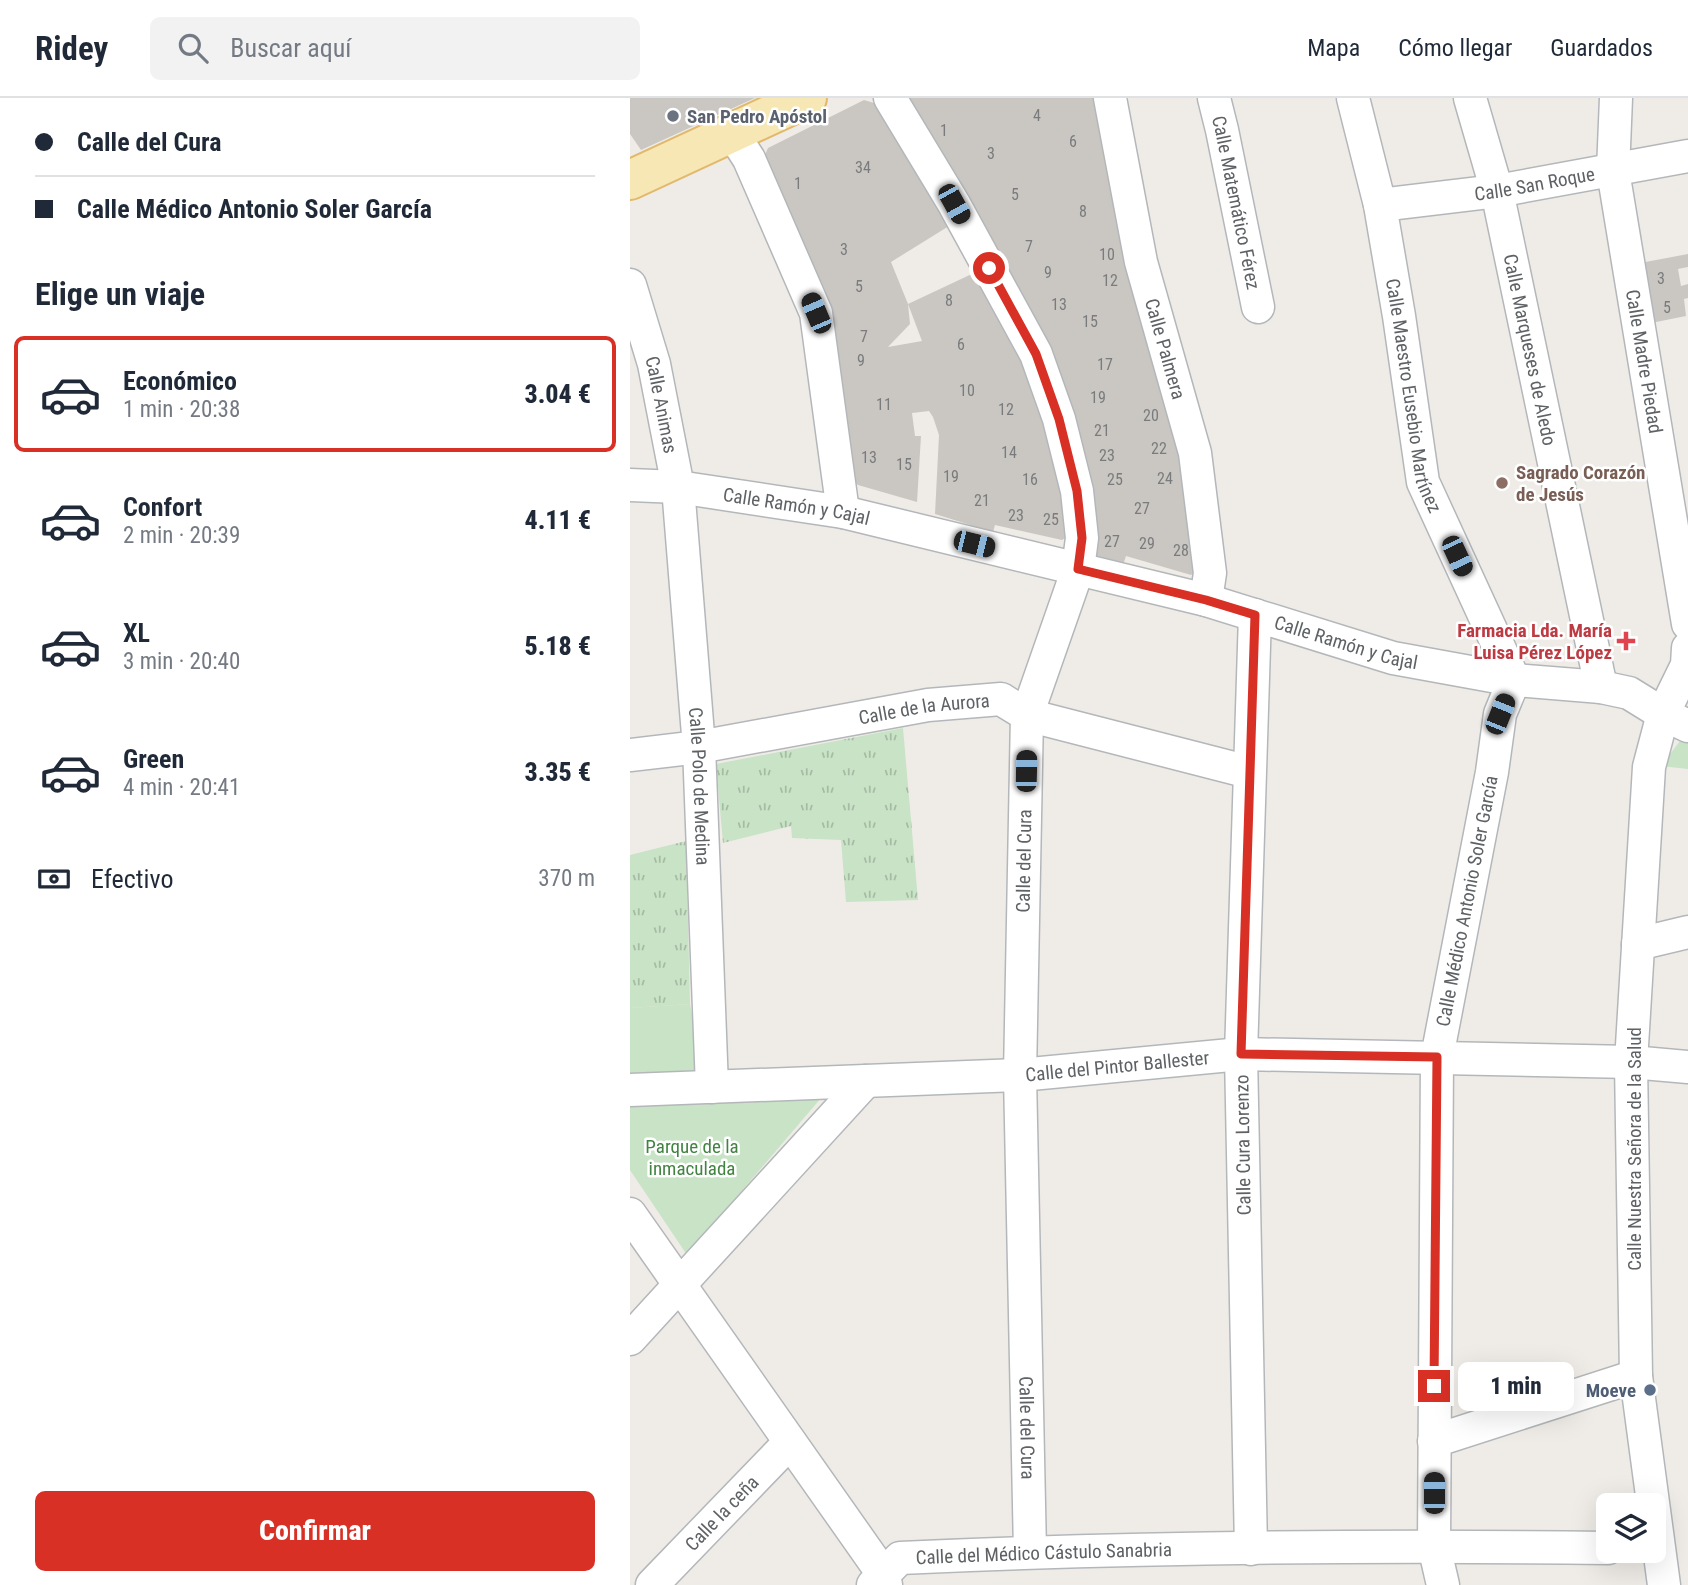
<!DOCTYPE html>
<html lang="es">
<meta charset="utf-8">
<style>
:root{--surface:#fff;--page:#f2f2f3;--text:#1f2937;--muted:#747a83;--line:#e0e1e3;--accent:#d93025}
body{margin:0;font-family:"Roboto Condensed",sans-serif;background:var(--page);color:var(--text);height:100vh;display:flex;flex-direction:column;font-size:26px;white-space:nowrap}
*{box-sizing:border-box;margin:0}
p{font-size:23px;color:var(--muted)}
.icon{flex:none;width:38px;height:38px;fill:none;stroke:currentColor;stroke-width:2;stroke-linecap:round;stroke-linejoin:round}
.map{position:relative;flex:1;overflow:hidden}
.side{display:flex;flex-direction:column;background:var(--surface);width:630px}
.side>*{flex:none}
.top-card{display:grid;align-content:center;height:154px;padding:0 35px;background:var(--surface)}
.tools{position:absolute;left:966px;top:1395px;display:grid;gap:14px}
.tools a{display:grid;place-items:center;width:70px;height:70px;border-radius:10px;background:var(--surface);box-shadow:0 7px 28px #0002;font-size:35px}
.end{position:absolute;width:32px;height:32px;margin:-16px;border:9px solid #d93025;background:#fff;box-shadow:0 0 0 4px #fff}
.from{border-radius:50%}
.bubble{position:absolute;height:49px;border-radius:10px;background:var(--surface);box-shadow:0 7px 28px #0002;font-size:23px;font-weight:800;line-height:49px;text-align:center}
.car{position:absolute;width:21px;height:42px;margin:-21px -10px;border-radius:9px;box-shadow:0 0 5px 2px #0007;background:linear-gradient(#222 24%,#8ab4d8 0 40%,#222 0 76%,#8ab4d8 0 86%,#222 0)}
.top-card b{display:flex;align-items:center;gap:24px;height:66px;font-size:26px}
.top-card b+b{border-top:2px solid var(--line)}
.top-card i{width:18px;height:18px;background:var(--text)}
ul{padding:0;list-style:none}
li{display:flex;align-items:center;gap:21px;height:116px;margin:0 14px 10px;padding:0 21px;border:4px solid transparent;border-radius:10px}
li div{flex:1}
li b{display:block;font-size:26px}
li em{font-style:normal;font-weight:800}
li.on{border-color:var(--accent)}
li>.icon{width:63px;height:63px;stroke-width:1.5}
h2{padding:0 35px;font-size:32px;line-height:84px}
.pay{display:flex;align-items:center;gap:18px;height:77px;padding:0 35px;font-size:26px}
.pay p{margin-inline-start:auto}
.primary-button{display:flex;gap:14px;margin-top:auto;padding:14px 35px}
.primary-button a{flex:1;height:80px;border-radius:10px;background:var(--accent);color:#fff;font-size:28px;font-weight:800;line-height:80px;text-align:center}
header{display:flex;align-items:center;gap:42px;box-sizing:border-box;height:98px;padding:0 35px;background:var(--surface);border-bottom:2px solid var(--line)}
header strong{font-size:33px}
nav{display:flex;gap:38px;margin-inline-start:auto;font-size:24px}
.search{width:490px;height:63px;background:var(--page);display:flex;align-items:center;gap:18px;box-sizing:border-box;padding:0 24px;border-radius:10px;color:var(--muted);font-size:26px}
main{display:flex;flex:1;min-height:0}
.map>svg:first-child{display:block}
</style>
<header>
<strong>Ridey</strong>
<div class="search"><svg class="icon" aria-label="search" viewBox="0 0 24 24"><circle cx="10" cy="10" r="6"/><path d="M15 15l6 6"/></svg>Buscar aquí</div>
<nav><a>Mapa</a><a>Cómo llegar</a><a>Guardados</a></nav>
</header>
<main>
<section class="side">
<div class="top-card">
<b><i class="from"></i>Calle del Cura</b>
<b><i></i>Calle Médico Antonio Soler García</b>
</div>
<h2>Elige un viaje</h2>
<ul>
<li class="on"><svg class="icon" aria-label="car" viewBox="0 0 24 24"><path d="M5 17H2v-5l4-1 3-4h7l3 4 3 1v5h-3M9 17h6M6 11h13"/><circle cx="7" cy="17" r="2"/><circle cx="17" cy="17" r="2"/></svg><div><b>Económico</b><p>1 min · 20:38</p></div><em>3.04 €</em></li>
<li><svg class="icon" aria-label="car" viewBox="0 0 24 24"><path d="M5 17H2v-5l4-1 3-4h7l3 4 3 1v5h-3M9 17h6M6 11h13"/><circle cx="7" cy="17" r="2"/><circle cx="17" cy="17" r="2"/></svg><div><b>Confort</b><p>2 min · 20:39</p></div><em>4.11 €</em></li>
<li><svg class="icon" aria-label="car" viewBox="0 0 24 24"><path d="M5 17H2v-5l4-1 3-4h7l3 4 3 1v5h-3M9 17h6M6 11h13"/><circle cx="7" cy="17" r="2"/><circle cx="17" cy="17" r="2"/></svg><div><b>XL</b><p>3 min · 20:40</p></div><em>5.18 €</em></li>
<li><svg class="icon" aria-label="car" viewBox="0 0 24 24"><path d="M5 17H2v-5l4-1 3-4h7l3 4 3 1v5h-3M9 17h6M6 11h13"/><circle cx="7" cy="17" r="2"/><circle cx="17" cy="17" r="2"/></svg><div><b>Green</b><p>4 min · 20:41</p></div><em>3.35 €</em></li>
</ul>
<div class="pay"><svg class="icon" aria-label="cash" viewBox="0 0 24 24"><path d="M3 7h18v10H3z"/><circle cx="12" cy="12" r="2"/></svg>Efectivo<p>370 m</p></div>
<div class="primary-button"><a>Confirmar</a></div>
</section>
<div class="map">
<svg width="1058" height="1487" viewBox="0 0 1058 1487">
<defs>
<pattern id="grass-tufts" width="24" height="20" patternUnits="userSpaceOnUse" patternTransform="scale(1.75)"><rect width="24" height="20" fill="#c8e3c6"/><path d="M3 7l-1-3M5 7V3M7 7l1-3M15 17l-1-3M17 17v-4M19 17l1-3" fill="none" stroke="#a6bba4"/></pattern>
</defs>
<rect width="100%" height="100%" fill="#efece7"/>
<path fill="url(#grass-tufts)" d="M273 630 288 802 216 804 211 742 162 740 161 728 93 745 86 666Z
M56 743 60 906 0 910V757Z"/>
<path fill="#c8e3c6" d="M1058 642V671L1031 668 1050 643Z
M60 906 75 989 0 992V910Z
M197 993 57 1157 0 1072V1002Z"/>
<path fill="#cac7c3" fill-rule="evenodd" d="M0 0H125L11 52 0 36Z
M278 0H471L540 299 568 471 561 477 496 458 493 467 464 459 462 394 458 368H453L339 107 343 105Z
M234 2 244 5 319 128 261 164 278 206 346 174 391 252 428 368 440 437 432 442 365 427 363 434 305 416 309 337 303 319 299 313 282 315 285 338H291L287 404 228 387 221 381 190 187 134 59 138 50ZM278 206 292 243 258 249 280 226Z
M1058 156V169L1048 171 1051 188 1058 186V200L1054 201 1056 218 1021 225 1010 165Z"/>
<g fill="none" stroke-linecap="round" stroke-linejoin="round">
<defs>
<g id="minor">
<path id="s1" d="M260 0 324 106 406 256 429 321 447 393 452 440 448 471 397 617 390 977 400 1454"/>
<path id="s2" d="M480 0 511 164 565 355 580 475 576 502"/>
<path id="s3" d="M584 0 592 32 628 209"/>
<path id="s4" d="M723 0 750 107 769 218 793 384 884 582 870 616 862 674 807 959 804 1448 813 1487"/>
<path id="s5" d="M840 0 867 93 971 589"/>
<path id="s6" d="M986 0 983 73 1058 526"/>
<path d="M103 36 119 61 186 215 213 414"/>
<path id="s7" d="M750 107 867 93 1058 58"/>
<path id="s8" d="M0 187 24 266 48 389 69 649 82 989"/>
<path id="s9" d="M0 387 48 389 213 414 576 502 763 560 884 582 971 589 999 595 1033 616 1058 628"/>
<path id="s10" d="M0 657 69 649 298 607 371 601 397 617 619 674"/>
<path d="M1008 846 1058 834"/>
<path id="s11" d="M0 992 390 977 611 956 1001 964 1058 969"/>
<path d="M0 1116 253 1476 256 1487"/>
<path d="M0 1241 236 983"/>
<path d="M804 1343 1006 1278"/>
<path d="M621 1451 611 956 625 517"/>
<path id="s12" d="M22 1487 160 1344"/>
<path id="s13" d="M243 1487 270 1460C506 1449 742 1447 978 1450"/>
<path d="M1034 1487 1006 1278 1001 964 1019 669 1033 616 1057 567 1058 550"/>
</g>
<path id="major" d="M0 82 177 0"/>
</defs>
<use href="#minor" stroke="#b4b7ba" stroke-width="35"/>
<use href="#major" stroke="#e2b96c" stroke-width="42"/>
<use href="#minor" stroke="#fff" stroke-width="32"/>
<use href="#major" stroke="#f6e7b4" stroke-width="38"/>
</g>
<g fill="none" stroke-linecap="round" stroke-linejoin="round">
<path stroke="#d93025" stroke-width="9" d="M359 170 406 256 429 321 447 393 452 440 448 471 576 502 625 517 611 956 807 959 804 1288"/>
</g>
<circle fill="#6b7280" stroke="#fff" stroke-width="2.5" cx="43" cy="18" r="7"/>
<circle fill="#8d6e63" stroke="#fff" stroke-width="2.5" cx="872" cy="385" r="7"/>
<path fill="#e0444e" stroke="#fff" stroke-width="2.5" d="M992.5 532.5h7v7h7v7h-7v7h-7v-7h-7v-7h7z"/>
<circle fill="#5c6f8a" stroke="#fff" stroke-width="2.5" cx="1020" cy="1292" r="7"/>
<g text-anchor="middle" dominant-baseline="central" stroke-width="5" stroke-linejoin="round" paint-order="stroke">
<g font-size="16" fill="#797b7c">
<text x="407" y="17">4</text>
<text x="314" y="32">1</text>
<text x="443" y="43">6</text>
<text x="361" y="55">3</text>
<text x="233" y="69">34</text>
<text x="168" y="85">1</text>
<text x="385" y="96">5</text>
<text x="453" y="113">8</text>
<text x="399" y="148">7</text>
<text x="214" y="151">3</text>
<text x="477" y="156">10</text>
<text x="418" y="174">9</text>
<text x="1031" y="180">3</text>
<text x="480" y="182">12</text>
<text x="229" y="188">5</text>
<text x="319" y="202">8</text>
<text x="429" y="206">13</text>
<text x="1037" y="209">5</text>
<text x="460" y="223">15</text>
<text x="234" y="238">7</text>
<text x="331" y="246">6</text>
<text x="231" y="262">9</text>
<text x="475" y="266">17</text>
<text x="337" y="292">10</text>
<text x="468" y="299">19</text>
<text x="254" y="306">11</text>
<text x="376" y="311">12</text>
<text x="521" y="317">20</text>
<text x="472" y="332">21</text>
<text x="529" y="350">22</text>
<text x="379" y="354">14</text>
<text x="477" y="357">23</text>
<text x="239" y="359">13</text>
<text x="274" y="366">15</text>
<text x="321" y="378">19</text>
<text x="535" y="380">24</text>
<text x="400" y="381">16</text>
<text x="485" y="381">25</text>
<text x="352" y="402">21</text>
<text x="512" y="410">27</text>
<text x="386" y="417">23</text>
<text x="421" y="421">25</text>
<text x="482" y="443">27</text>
<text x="517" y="445">29</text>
<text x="551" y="452">28</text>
</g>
<g font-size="19" font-weight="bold" fill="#5b616d" stroke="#fff" text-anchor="start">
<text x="57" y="18">San Pedro Apóstol</text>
</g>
<g font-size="19" fill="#5e6265" stroke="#fff">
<text stroke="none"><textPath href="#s7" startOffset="156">Calle San Roque</textPath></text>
<text stroke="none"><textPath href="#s3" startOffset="107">Calle Matemático Férez</textPath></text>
<text stroke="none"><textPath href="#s2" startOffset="257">Calle Palmera</textPath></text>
<text stroke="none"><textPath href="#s5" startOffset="259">Calle Marqueses de Aledo</textPath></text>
<text stroke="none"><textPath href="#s6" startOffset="266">Calle Madre Piedad</textPath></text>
<text stroke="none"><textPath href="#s4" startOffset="304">Calle Maestro Eusebio Martínez</textPath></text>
<text stroke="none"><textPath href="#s8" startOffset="124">Calle Animas</textPath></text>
<text stroke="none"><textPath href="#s9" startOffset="168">Calle Ramón y Cajal</textPath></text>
<text stroke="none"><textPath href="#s9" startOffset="735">Calle Ramón y Cajal</textPath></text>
<text stroke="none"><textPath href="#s10" startOffset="298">Calle de la Aurora</textPath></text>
<text stroke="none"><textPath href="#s8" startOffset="508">Calle Polo de Medina</textPath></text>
<text transform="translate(394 763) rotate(-89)">Calle del Cura</text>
<text transform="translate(837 803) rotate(-79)">Calle Médico Antonio Soler García</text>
<text stroke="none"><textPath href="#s11" startOffset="488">Calle del Pintor Ballester</textPath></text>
<text transform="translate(613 1047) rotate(-91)">Calle Cura Lorenzo</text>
<text transform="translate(1004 1051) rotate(-90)">Calle Nuestra Señora de la Salud</text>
<text stroke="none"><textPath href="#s1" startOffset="1384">Calle del Cura</textPath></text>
<text stroke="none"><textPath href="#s12" startOffset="100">Calle la ceña</textPath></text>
<text stroke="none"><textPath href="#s13" startOffset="182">Calle del Médico Cástulo Sanabria</textPath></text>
</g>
<g font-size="19" font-weight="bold" fill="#785e54" stroke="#fff" text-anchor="start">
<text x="886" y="374">Sagrado Corazón<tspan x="886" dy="22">de Jesús</tspan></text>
</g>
<g font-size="19" font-weight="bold" fill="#be3a42" stroke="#fff" text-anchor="end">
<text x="982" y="532">Farmacia Lda. María<tspan x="982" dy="22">Luisa Pérez López</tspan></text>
</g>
<g font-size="19" fill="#418340" stroke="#fff">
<text x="62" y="1048">Parque de la<tspan x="62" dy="22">inmaculada</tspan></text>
</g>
<g font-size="19" font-weight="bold" fill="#4e5e75" stroke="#fff" text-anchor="end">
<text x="1006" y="1292">Moeve</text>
</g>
</g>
</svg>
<div class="tools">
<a><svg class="icon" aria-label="layers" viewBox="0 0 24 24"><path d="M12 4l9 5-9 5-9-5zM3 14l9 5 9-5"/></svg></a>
</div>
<i class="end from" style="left:359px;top:170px"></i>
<i class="end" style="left:804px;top:1288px"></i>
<div class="bubble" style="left:828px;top:1264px;width:116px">1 min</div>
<i class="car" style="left:324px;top:106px;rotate:151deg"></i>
<i class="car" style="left:186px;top:215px;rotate:337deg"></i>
<i class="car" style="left:344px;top:446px;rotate:104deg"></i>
<i class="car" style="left:827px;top:458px;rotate:155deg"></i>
<i class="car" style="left:870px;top:616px;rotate:22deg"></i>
<i class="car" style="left:396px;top:673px;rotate:1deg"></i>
<i class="car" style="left:804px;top:1395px;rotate:0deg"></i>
</div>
</main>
